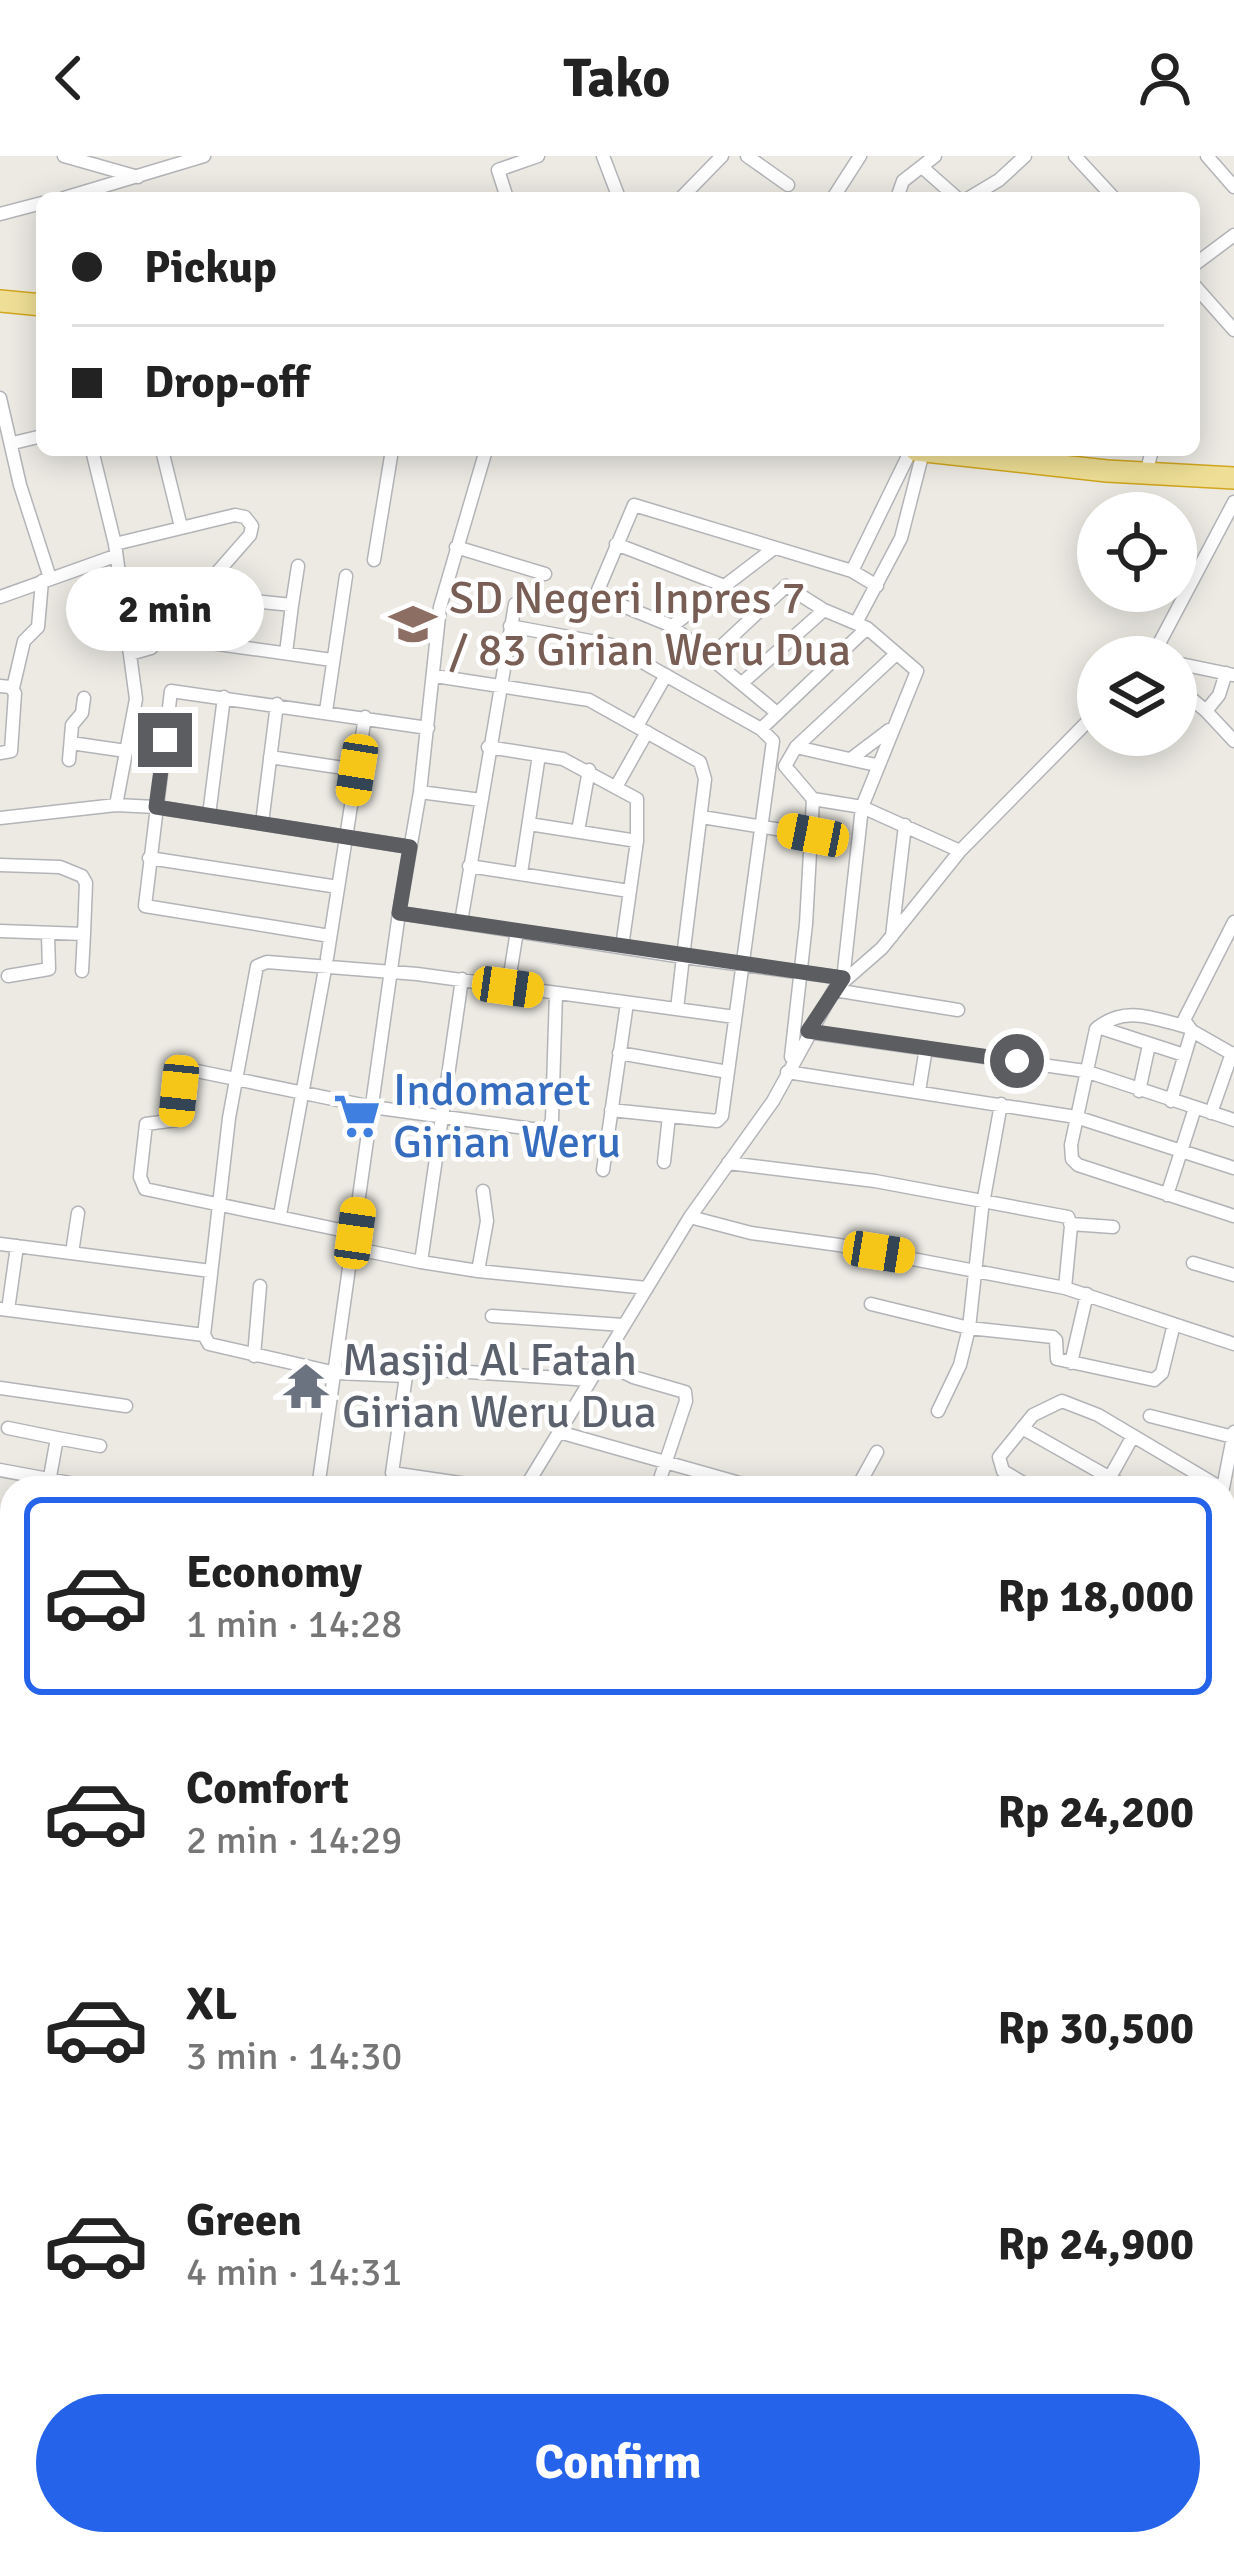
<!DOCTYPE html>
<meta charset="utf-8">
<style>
:root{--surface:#fff;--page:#f6f6f6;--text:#222;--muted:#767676;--line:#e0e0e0;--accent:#2563eb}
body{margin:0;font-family:Signika,sans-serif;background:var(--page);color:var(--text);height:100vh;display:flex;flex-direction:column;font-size:45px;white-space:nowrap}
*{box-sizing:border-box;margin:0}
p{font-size:39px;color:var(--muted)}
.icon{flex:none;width:66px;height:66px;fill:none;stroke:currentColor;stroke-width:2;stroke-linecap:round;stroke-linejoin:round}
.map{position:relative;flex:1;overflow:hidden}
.details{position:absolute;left:0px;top:1320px;width:1236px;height:1080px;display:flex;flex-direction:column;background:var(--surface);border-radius:36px 36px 0 0;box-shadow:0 6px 30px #0003}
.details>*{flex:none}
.banner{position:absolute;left:36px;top:36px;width:1164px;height:264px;border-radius:18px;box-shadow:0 6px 30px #0003;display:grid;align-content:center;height:264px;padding:0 36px;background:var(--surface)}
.buttons{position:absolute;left:1077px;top:336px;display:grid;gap:24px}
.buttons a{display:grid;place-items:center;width:120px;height:120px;border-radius:50%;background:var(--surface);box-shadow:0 6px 30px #0003;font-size:60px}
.end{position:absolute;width:54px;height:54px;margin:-27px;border:15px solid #5b5d61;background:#fff;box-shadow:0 0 0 6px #fff}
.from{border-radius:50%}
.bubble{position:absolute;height:84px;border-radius:42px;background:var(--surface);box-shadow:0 6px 30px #0003;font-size:39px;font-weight:700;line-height:84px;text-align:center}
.car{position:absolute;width:36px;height:72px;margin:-36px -18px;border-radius:15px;box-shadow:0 0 9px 3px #0007;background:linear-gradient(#f5c518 24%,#345 0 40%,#f5c518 0 76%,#345 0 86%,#f5c518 0)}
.banner b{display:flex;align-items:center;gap:42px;height:114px;font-size:45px}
.banner b+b{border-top:3px solid var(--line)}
.banner i{width:30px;height:30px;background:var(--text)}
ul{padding:21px 0 0;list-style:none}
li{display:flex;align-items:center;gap:36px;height:198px;margin:0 24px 18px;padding:0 12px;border:6px solid transparent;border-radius:18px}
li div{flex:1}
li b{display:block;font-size:45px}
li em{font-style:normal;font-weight:700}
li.active{border-color:var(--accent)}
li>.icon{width:108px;height:108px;stroke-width:1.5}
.button{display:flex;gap:24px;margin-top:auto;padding:24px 36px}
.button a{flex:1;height:138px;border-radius:72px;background:var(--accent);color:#fff;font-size:48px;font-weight:700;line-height:138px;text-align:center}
header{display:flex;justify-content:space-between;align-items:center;height:156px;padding:0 36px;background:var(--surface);font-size:54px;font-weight:700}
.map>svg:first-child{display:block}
</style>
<header><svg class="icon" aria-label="back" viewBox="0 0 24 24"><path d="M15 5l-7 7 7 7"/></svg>Tako<svg class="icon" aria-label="person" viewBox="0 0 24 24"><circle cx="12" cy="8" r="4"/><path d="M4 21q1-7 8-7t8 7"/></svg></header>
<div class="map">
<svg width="1234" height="2400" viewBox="0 0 1234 2400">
<rect width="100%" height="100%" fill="#eceae3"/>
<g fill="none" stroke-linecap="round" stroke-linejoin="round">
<defs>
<path id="street" d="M64 0 138 21
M603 0 619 42
M747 0 788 29
M1075 0 1114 42
M1207 0 1234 31
M922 11 957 42
M64 42 204 0
M507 42 498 14 538 0
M681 42 722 0
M833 42 860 0
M897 42 903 25 935 0
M969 42 999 24 1025 0
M0 58 42 47
M1194 109 1234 79
M1194 129 1234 174
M0 242 20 329 50 422
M13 287 42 280
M162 294 181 371
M1146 318 1152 294
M115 388 235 359 245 361 252 370 250 379 151 492 130 498
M616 388 722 429
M456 391 545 418
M374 404 392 294
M220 415 242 432 243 444 292 449 286 497
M852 415 911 294
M0 441 115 400
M292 449 298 410
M856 467 901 382 923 296
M510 470 612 489 761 573 773 585 722 960 717 965 611 954
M672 470 773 393
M211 487 332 504
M895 499 796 591 785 610 813 643 862 651 960 695
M710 501 786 430 824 454
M1152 501 1234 346
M1176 507 1233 519
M1226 517 1219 539 1206 555 1234 585
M742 527 824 454 867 472 917 515 862 651 843 824
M0 530 10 531 15 537 11 595 0 597
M13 532 24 485 38 471 42 425
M1186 538 1206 555
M326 555 346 420
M777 557 672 470 596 439 634 349 852 415 877 430
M637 570 666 519
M761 573 867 472
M71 587 126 595
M488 591 563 603 637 643V685L622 791
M796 591 876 609
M270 601 357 614
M852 602 889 574
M69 604 72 569 82 557 84 542
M616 631 647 576
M420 636 481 644
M116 649 156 651 410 691
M209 659 224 541
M702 661 813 679
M0 662 116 649 136 543 115 388 92 294
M262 667 277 548
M529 668 637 685
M578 675 589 614
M149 702 338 731
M0 709 60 711 82 720 86 727 84 778 0 775
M469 710 629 735
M521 717 539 599
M399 757 683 801 705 623 700 606 589 544 435 520
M461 766 515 448
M1234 766 1184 864 1192 875 1234 899
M330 780 145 750 171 535 428 572
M892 780 905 669
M327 802 365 561
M82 815 84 778
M8 820 49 813 48 779
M508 831 517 775
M834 834 958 854
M677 853 683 801 843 822
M1098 871 1184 899
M1187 871C1155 863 1125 848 1096 873L1071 989 1072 1003 1078 1009 1234 1060
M808 876 1085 915 1234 964
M619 897 728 916
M791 901 806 768 813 643
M787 916 1076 961 1234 1012
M919 935 926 892
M1139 935 1149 889
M1171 945 1192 875
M1001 948 982 1053 969 1172 1053 1181 1056 1184 1057 1203 1154 1224 1162 1217 1174 1168
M1211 957 1232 897
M664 1006 669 960
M728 1007 875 1025 1068 1061 1071 1070 1065 1132
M603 1014 627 847
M1167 1039 1195 952
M280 1059 325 813
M690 1061 751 1077 839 1089 1065 1132 1234 1188
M1071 1068 1113 1071
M355 1077 145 1033 140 1021 146 968 176 964 182 912 372 951 547 975 552 964 556 837
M0 1088 211 1115
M352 1092 421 1106 462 823
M72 1097 78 1057
M421 1106 478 1115 487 1065 483 1035
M1193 1107 1234 1119
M478 1115 647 1132
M871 1148 969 1172 960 1209 938 1255
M0 1153 204 1179
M8 1154 17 1090
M492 1160 623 1169
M254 1200 260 1130
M601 1205 633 1221 685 1236 686 1245 657 1332
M1071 1207 1087 1138
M406 1220 392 1317 494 1332
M590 1224 423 1213 414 1214 406 1220 336 1217 209 1188 204 1179 229 962 257 810 267 806 417 818 735 861
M0 1232 126 1250
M1150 1260 1233 1281
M8 1272 57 1282
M1022 1272 1128 1332
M559 1276 757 1332
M0 1314 97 1332
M48 1332 57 1282 100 1290
M318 1332 399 757 420 636 440 451 486 294
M525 1332 690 1061 773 945 834 834 882 792 960 695 1098 555
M857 1332 877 1296
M1032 1332 1003 1315 999 1301 1033 1259 1062 1245 1098 1259 1221 1332
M1104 1332 1133 1280
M1223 1332 1234 1276
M0 1439 12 1441
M1224 1442 1234 1445
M1224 1481 1234 1485
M0 1489 12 1492
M0 1536 12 1538
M0 1582 12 1584
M1224 1600 1234 1578
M0 1628 12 1630
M0 1681 12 1683
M0 1758 12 1698
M0 1765 12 1768
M1224 1787 1234 1790
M1224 1828 1234 1831
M0 1872 12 1873
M1224 1872 1234 1874
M1224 1917 1234 1920
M1224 1987 1234 1945
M1224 2011 1234 2013
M0 2040 12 1966
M1224 2054 1234 2057
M1224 2101 1234 2103
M0 2140 12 2142
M0 2275 12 2277
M0 2382 12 2304
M1224 2385 1234 2387
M328 2388 329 2400
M650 2388 845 2400
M50 2400 52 2388
M105 2400 107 2388
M158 2400 160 2388
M211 2400 212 2388
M263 2400 265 2388
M555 2400 556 2388
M1025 2400V2388"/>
<path id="secondary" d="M0 1376 12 1378
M1224 1616 1234 1613"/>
<path id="highway" d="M0 145 42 149
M916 294 1107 315 1234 322"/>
</defs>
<use href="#street" stroke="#b3b4b8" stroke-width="15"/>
<use href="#secondary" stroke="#b4b6bb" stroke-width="20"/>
<use href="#highway" stroke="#d2a61c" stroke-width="24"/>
<use href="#street" stroke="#fff" stroke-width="12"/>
<use href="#secondary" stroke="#fff" stroke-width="16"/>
<use href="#highway" stroke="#efdf96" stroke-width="21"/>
</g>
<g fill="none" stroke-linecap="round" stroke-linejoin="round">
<path stroke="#5b5d61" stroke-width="15" d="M165 584 156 651 410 691 399 757 843 822 808 875 1017 905"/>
</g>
<defs>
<symbol id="school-bare" viewBox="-9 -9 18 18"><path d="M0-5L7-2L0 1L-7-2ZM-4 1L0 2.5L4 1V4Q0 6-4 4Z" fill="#8d6e63" stroke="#fff" stroke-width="2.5" paint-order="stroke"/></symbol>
<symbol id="supermarket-bare" viewBox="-9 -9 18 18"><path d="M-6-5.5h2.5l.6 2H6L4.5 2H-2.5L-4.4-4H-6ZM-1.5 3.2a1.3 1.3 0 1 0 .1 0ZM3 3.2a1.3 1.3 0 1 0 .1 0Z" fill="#3f7fe0" stroke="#fff" stroke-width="2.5" paint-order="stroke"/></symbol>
<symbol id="temple-bare" viewBox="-9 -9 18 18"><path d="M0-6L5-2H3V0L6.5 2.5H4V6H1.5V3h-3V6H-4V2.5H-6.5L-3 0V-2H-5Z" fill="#6b7280" stroke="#fff" stroke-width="2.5" paint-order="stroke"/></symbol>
</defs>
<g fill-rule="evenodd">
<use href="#school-bare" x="380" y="435" width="66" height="66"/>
<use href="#supermarket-bare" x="324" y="927" width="66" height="66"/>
<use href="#temple-bare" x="273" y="1197" width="66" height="66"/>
</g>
<g text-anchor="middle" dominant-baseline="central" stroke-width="9" stroke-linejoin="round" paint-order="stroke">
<g font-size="45" fill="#785e54" stroke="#fff" text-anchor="start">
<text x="449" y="442">SD Negeri Inpres 7<tspan x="449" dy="52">/ 83 Girian Weru Dua</tspan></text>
</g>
<g font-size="45" fill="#366cbe" stroke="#fff" text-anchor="start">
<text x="393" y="934">Indomaret<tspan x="393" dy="52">Girian Weru</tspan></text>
</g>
<g font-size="45" fill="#5b616d" stroke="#fff" text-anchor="start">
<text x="342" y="1204">Masjid Al Fatah<tspan x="342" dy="52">Girian Weru Dua</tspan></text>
</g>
</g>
</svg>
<div class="buttons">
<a><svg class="icon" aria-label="locate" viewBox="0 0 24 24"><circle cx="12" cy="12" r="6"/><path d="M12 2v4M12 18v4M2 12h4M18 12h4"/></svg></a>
<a><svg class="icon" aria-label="layers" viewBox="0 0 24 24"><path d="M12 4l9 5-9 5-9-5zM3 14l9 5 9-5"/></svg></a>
</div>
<i class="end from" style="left:1017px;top:905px"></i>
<i class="end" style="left:165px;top:584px"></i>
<div class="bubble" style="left:66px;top:411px;width:198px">2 min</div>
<i class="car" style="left:357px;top:614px;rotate:189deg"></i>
<i class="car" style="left:813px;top:679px;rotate:281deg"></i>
<i class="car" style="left:508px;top:831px;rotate:98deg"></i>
<i class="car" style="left:179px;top:935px;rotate:186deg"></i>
<i class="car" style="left:355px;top:1077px;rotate:8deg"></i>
<i class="car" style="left:879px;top:1096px;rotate:99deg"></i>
<div class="banner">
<b><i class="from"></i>Pickup</b>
<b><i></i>Drop-off</b>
</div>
<section class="details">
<ul>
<li class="active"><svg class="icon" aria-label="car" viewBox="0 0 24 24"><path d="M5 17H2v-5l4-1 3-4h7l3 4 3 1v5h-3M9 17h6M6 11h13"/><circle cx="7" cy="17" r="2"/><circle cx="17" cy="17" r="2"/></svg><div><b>Economy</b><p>1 min · 14:28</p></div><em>Rp 18,000</em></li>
<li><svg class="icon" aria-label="car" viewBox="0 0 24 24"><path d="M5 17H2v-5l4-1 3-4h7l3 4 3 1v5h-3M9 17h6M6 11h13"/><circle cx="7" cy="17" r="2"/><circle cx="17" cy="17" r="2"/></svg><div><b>Comfort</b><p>2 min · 14:29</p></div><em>Rp 24,200</em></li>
<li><svg class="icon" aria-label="car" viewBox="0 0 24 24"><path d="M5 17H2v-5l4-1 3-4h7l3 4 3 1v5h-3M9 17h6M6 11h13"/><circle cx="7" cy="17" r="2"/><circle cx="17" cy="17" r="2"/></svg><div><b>XL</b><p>3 min · 14:30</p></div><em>Rp 30,500</em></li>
<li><svg class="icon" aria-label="car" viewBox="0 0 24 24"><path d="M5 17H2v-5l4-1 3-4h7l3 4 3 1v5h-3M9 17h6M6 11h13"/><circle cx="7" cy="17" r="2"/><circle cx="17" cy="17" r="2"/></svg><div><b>Green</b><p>4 min · 14:31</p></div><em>Rp 24,900</em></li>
</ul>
<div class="button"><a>Confirm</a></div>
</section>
</div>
